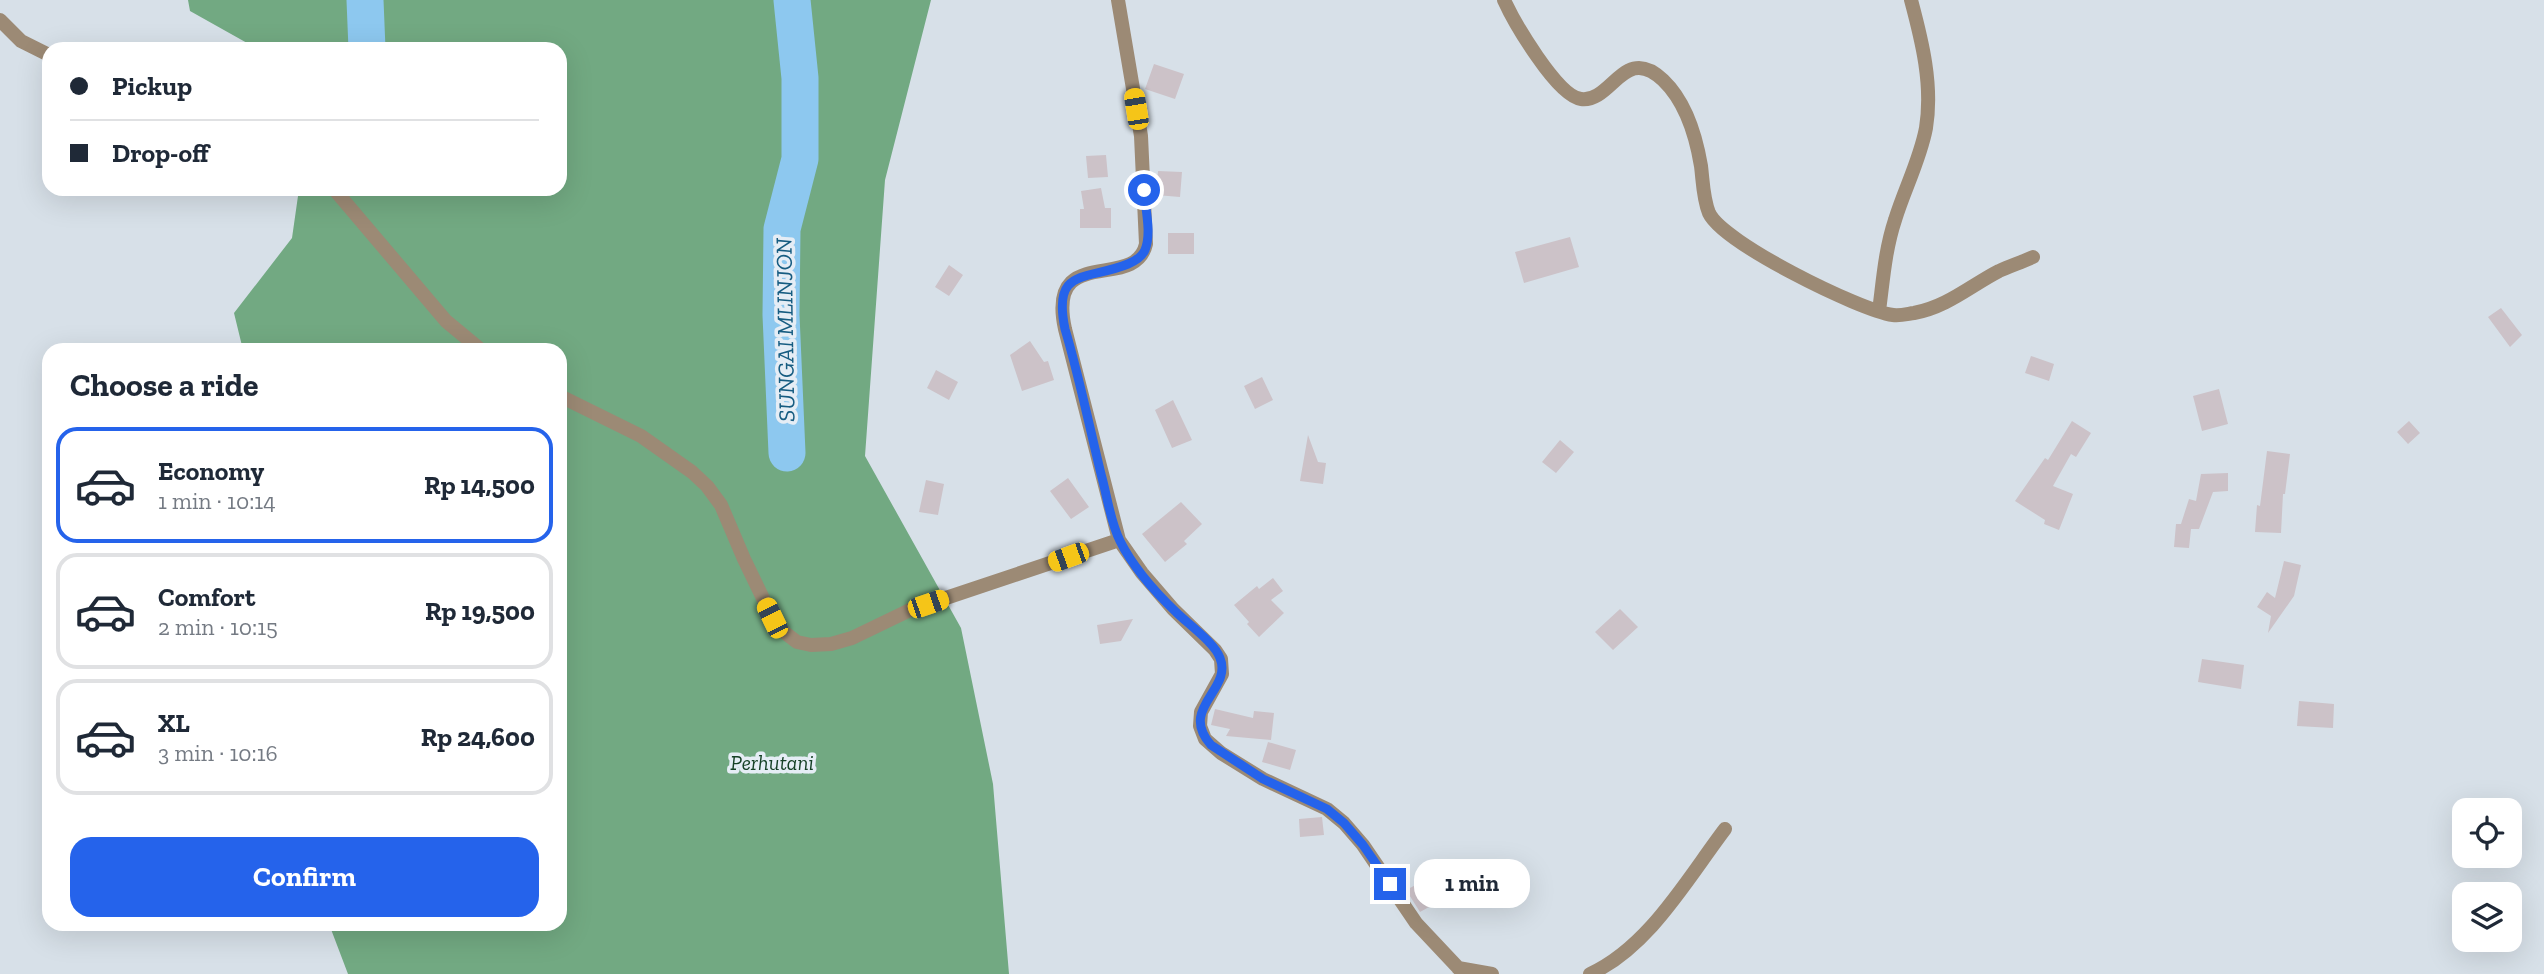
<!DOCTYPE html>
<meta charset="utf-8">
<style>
:root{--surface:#fff;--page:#f2f2f3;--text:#1f2937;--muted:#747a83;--line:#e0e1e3;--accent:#2563eb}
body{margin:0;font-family:"Zilla Slab",serif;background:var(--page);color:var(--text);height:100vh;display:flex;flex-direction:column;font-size:26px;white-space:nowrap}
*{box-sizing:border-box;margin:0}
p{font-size:23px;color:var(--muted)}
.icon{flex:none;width:38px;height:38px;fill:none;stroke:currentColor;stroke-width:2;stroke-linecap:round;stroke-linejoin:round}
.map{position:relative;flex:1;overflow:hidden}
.drawer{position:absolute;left:42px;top:343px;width:525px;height:588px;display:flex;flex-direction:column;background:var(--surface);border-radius:21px;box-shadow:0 7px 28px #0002}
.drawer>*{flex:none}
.banner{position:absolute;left:42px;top:42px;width:525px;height:154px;border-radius:21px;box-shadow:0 7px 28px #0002;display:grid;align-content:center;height:154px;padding:0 28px;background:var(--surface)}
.controls{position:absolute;left:2452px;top:798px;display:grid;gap:14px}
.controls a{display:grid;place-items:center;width:70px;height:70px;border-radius:14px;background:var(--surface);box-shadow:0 7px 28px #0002;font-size:35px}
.end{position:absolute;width:32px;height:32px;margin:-16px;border:9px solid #2563eb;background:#fff;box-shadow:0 0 0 4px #fff}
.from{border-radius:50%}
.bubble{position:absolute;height:49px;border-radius:21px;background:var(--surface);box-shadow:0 7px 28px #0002;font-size:23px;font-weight:800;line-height:49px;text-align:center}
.car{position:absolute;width:21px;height:42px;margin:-21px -10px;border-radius:9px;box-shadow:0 0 5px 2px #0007;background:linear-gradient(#f5c518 24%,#345 0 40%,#f5c518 0 76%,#345 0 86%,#f5c518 0)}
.banner b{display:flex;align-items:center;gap:24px;height:66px;font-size:26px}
.banner b+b{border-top:2px solid var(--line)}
.banner i{width:18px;height:18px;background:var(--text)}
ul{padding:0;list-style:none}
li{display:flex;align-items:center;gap:21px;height:116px;margin:0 14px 10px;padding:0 14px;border:4px solid var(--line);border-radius:21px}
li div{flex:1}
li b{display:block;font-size:26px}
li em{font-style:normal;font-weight:800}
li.on{border-color:var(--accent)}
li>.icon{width:63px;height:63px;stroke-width:1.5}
h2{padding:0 28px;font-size:32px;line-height:84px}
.button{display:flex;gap:14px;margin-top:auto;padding:14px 28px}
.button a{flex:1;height:80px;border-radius:21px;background:var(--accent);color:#fff;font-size:28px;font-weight:800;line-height:80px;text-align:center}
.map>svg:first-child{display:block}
</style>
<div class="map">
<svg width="2544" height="974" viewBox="0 0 2544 974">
<rect width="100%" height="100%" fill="#d7e0e8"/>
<path fill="#72a982" d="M188 0H931L885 180 865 456 961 628 993 784 1009 974H348L329 924H560V350H243L234 313 292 238 299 189H560V49H258L190 11Z"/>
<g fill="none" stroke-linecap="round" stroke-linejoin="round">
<path stroke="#8dc8ef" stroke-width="37" d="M365 0 367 49
M787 453 781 315 782 229 800 159V78L792 0"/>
</g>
<path fill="#ccc2c8" d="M1154 64 1184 74 1175 99 1145 89Z
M1106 155 1108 177 1088 178 1086 156Z
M1158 171 1182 172 1180 197 1156 195Z
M1101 188 1105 208H1111V228H1080V209H1084L1081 191Z
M1168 233H1194V254H1168Z
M1570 237 1579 267 1524 283 1515 252Z
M949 265 963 275 949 296 935 287Z
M2501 308 2522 335 2510 347 2488 317Z
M1030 341 1044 362 1048 361 1054 380 1022 391 1010 355Z
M2031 356 2054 364 2049 381 2025 373Z
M936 370 958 382 949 400 927 388Z
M1262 377 1273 400 1255 409 1244 386Z
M2219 389 2228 424 2202 431 2193 396Z
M1173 400 1192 440 1172 448 1155 410Z
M2072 421 2091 433 2076 457 2071 454 2053 486 2073 494 2059 530 2044 524 2045 520 2015 501 2045 458 2048 460Z
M2409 421 2420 433 2408 444 2397 432Z
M1308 435 1318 462 1326 463 1323 484 1300 481Z
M1560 440 1574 452 1556 473 1542 462Z
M2267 451 2290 454 2285 494H2283L2281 533 2255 532 2257 505 2260 506Z
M2228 473V491L2213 492 2199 529H2191L2189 548 2174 547 2176 524H2181L2189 499 2196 501 2201 474Z
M1068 478 1089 507 1071 519 1050 491Z
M926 480 944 484 938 515 919 512Z
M1181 502 1202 524 1184 541 1187 544 1165 562 1142 534Z
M2284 561 2301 565 2294 596 2268 633 2271 616 2257 607 2267 592 2275 598Z
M1273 578 1283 591 1271 600 1284 613 1259 637 1247 624 1249 622 1234 605 1257 586 1259 589Z
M1620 609 1638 627 1613 650 1595 632Z
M1133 619 1121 641 1100 644 1097 625Z
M2202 659 2244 665 2241 689 2198 682Z
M2299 701 2334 704 2333 728 2297 726Z
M1215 709 1253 718 1254 711 1274 713 1271 740 1226 736 1230 729 1211 725Z
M1268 742 1296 750 1290 770 1262 762Z
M1322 817 1324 835 1300 837 1299 819Z
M1435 875 1447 897 1420 912 1406 890Z"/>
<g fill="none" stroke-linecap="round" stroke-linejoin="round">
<path stroke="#9c8a75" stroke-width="14" d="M1118 0 1141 136 1146 244C1135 293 1046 242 1065 329L1119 540 1142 573 1173 609 1215 650 1221 659 1222 674 1201 712 1200 726 1205 739 1221 753 1263 779 1327 809 1344 823 1363 845 1416 923 1464 974
M1504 0C1514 22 1557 96 1581 99 1612 103 1624 43 1663 80 1685 101 1696 136 1701 166 1703 182 1703 198 1709 213 1723 243 1859 310 1893 315 1900 316 1907 314 1914 313 1947 307 1970 286 1999 271 2010 266 2022 262 2033 257
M0 20 21 41 49 55
M334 189 446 321 481 350
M1879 311C1883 281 1885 250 1895 220 1904 190 1920 160 1926 128 1933 85 1922 41 1911 0
M560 396 641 436 692 472 707 486 721 505 744 559 772 617 780 629 797 642 811 645 831 644 852 638 910 610 1119 540
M1458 968 1492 974
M1590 974C1649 947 1687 879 1725 829"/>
</g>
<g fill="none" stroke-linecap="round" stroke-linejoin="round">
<path stroke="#2563eb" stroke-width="9" d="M1144 190C1145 208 1152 233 1145 250 1142 257 1135 261 1128 264 1086 281 1052 267 1065 329 1079 376 1089 425 1101 474 1107 495 1110 521 1120 541 1133 567 1155 592 1176 612 1188 624 1215 643 1220 658 1233 690 1178 708 1211 745L1263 779 1327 809 1344 823 1363 845 1390 884"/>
</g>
<g text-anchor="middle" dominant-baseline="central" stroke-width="7" stroke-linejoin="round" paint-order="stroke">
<g font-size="21" font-style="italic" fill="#164126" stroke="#e5edf5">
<text x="772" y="762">Perhutani</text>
</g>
<g font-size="23" font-style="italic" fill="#165c81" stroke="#e5edf5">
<text transform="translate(785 330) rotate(-91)">SUNGAI MLINJON</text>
</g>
</g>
</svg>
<div class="controls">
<a><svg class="icon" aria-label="locate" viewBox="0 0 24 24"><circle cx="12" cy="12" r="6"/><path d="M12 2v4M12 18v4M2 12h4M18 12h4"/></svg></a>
<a><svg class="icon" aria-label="layers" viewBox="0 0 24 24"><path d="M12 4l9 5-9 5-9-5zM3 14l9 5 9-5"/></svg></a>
</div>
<i class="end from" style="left:1144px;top:190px"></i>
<i class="end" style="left:1390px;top:884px"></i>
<div class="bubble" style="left:1414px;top:859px;width:116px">1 min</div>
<i class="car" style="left:1136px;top:109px;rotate:351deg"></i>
<i class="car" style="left:1068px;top:557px;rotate:250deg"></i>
<i class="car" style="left:928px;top:604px;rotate:71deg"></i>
<i class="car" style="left:772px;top:618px;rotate:334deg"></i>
<div class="banner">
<b><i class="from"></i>Pickup</b>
<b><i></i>Drop-off</b>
</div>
<section class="drawer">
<h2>Choose a ride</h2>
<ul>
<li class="on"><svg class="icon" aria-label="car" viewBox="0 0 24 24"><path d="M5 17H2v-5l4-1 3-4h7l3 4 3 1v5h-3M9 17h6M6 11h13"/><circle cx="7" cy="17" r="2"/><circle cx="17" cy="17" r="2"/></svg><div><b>Economy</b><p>1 min · 10:14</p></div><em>Rp 14,500</em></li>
<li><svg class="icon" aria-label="car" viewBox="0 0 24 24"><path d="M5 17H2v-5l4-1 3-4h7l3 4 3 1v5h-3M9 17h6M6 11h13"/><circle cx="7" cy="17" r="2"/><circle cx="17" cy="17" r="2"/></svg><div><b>Comfort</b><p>2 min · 10:15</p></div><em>Rp 19,500</em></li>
<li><svg class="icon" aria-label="car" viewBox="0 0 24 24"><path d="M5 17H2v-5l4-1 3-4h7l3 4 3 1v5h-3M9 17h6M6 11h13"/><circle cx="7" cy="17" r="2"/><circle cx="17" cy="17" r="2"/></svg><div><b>XL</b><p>3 min · 10:16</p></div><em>Rp 24,600</em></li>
</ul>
<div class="button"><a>Confirm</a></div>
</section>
</div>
